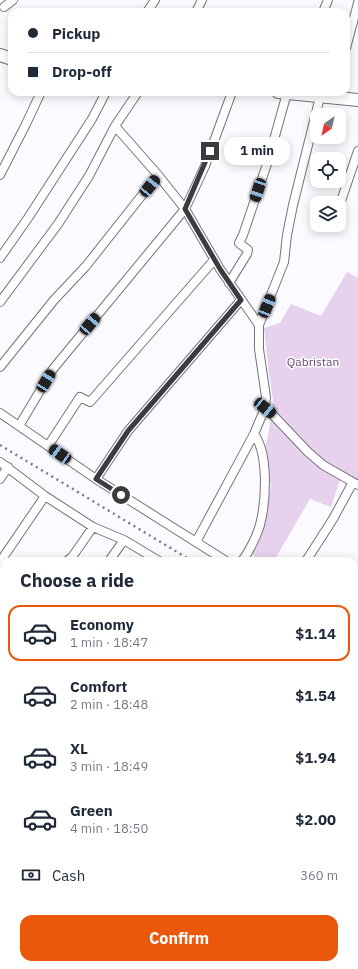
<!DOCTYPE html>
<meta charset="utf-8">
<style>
:root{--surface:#fff;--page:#f6f6f7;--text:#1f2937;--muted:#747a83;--line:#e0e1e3;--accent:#ea580c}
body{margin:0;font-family:"IBM Plex Sans",sans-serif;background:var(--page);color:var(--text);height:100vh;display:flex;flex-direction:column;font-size:15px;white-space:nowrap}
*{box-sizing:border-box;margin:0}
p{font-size:13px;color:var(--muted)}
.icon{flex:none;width:22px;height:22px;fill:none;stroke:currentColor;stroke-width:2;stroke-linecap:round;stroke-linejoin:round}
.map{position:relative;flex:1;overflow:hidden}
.side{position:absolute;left:0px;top:557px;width:358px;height:412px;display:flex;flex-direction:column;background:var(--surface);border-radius:12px 12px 0 0;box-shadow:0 2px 10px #0003}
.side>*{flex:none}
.banner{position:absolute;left:8px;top:8px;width:342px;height:88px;border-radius:12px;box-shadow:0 2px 10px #0003;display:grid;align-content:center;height:88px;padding:0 20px;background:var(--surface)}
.needle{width:26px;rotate:214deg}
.buttons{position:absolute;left:310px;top:108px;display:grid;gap:8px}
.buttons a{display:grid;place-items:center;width:36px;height:36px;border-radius:8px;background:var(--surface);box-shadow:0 2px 10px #0003;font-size:20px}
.end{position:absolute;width:18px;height:18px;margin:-9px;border:5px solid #3b3b40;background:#fff;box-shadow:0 0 0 2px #fff}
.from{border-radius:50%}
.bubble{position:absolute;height:28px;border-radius:12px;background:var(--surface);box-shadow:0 2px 10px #0003;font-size:13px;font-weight:800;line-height:28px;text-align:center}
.car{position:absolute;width:12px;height:24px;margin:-12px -6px;border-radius:5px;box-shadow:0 0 3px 1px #0007;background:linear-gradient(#222 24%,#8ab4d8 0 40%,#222 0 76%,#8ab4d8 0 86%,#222 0)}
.banner b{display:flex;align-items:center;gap:14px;height:38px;font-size:15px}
.banner b+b{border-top:1px solid var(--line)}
.banner i{width:10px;height:10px;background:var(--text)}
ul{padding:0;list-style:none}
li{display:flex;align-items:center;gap:12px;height:56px;margin:0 8px 6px;padding:0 12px;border:2px solid transparent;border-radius:12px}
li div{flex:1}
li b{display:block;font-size:15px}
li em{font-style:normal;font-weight:800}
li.active{border-color:var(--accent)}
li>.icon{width:36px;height:36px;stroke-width:1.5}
h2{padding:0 20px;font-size:18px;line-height:48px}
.pay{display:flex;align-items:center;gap:10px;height:44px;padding:0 20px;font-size:15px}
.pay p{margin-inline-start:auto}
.cta{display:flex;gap:8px;margin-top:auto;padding:8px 20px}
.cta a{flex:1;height:46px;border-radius:12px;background:var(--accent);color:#fff;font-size:16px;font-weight:800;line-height:46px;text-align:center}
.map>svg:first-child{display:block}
</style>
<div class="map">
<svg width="358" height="969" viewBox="0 0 358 969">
<rect width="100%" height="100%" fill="#fafaff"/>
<path fill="#e8d1ed" d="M347 272 358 278V484L342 474 331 507 310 499 274 561H260L252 554 264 522 271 485 264 453 269 430 273 400 269 374 264 328 280 323 291 304 321 316Z"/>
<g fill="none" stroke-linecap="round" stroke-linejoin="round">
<defs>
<path id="minor" d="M4 7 13 0
M147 12 155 0
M196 12 202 0
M323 12 328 0
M346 48 358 3
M115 126 158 175 185 209 220 269 259 325
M0 175 26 124 41 92
M340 204 358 151
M0 258 28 218 92 119 106 92
M229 283 247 254 248 250 239 243 243 235 268 161 287 93
M0 302 58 224 89 176 115 126 138 92
M0 367 54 300 86 266 158 175
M265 408 271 413 308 452 323 465 358 485
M0 413 96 479 226 561
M19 426 53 369 185 209 205 166 232 92
M48 446 80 397 90 402 214 260
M0 462 45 496 93 527 124 540 159 561
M0 479 8 467
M96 479 128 431 241 300
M196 542 254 434 265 408 266 397 259 349V325L284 262 287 235 293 205 320 97
M67 561 72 557 93 527
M109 561 124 540
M242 561C250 550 256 538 260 525 266 501 269 454 254 434
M306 561 333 519 353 482
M0 562 45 496
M354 576 358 573
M354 639 358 642
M0 646 4 640
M354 679 358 681
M0 709 4 703
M0 765 4 760
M354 808 358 810
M354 881 358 868
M0 885 4 879
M354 906 358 907
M246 969 247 965"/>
<path id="highway" d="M0 55 12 59
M278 92 358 100"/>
</defs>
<use href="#minor" stroke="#73747e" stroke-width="10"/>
<use href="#highway" stroke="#73747e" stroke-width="14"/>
<use href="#minor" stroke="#fff" stroke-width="8"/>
<use href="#highway" stroke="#fff" stroke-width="12"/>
<path stroke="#7c7c81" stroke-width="2.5" stroke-dasharray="2 4" stroke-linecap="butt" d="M0 445 192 561
M354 659 358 661"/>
</g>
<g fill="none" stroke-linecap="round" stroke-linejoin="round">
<path stroke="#3b3b40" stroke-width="5" d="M121 495 96 479 128 431 241 300 220 269 185 209 210 151"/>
</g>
<g text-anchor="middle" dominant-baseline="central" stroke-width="3" stroke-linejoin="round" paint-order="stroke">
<g font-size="12" fill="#694273" stroke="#fff">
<text x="313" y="361">Qabristan</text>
</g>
</g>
</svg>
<div class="buttons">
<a><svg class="needle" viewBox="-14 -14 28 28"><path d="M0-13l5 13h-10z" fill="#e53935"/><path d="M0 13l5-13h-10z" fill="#747a83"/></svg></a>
<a><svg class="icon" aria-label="locate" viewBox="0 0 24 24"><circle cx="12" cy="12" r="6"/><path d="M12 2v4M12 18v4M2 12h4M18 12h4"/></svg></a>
<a><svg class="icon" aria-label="layers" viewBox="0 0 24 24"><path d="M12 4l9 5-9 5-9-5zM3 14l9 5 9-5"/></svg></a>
</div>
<i class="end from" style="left:121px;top:495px"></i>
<i class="end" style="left:210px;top:151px"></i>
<div class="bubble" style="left:224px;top:137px;width:66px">1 min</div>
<i class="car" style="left:150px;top:186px;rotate:39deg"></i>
<i class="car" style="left:258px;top:190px;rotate:198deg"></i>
<i class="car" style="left:267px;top:306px;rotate:22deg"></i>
<i class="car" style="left:90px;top:324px;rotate:40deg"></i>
<i class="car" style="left:46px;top:381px;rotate:31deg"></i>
<i class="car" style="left:265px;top:408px;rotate:129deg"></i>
<i class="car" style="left:60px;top:454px;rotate:305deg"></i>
<div class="banner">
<b><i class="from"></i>Pickup</b>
<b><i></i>Drop-off</b>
</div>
<section class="side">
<h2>Choose a ride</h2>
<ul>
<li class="active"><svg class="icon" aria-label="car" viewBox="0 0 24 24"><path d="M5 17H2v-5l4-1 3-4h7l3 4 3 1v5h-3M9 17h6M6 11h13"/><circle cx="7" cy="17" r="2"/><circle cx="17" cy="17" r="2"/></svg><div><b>Economy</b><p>1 min · 18:47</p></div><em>$1.14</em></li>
<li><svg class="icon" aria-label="car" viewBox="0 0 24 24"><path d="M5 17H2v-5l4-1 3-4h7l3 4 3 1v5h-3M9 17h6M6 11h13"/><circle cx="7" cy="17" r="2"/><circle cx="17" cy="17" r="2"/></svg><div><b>Comfort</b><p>2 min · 18:48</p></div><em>$1.54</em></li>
<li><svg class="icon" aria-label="car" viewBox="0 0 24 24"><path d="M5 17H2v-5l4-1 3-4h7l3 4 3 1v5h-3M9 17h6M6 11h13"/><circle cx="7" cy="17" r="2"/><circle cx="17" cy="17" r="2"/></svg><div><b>XL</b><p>3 min · 18:49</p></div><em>$1.94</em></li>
<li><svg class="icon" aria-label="car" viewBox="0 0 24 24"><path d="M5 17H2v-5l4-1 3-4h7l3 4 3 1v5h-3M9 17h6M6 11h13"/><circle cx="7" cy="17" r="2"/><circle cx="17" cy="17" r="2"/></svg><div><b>Green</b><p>4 min · 18:50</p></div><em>$2.00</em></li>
</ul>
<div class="pay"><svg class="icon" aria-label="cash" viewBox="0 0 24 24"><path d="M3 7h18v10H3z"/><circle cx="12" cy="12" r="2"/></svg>Cash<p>360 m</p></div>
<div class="cta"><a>Confirm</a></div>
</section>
</div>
